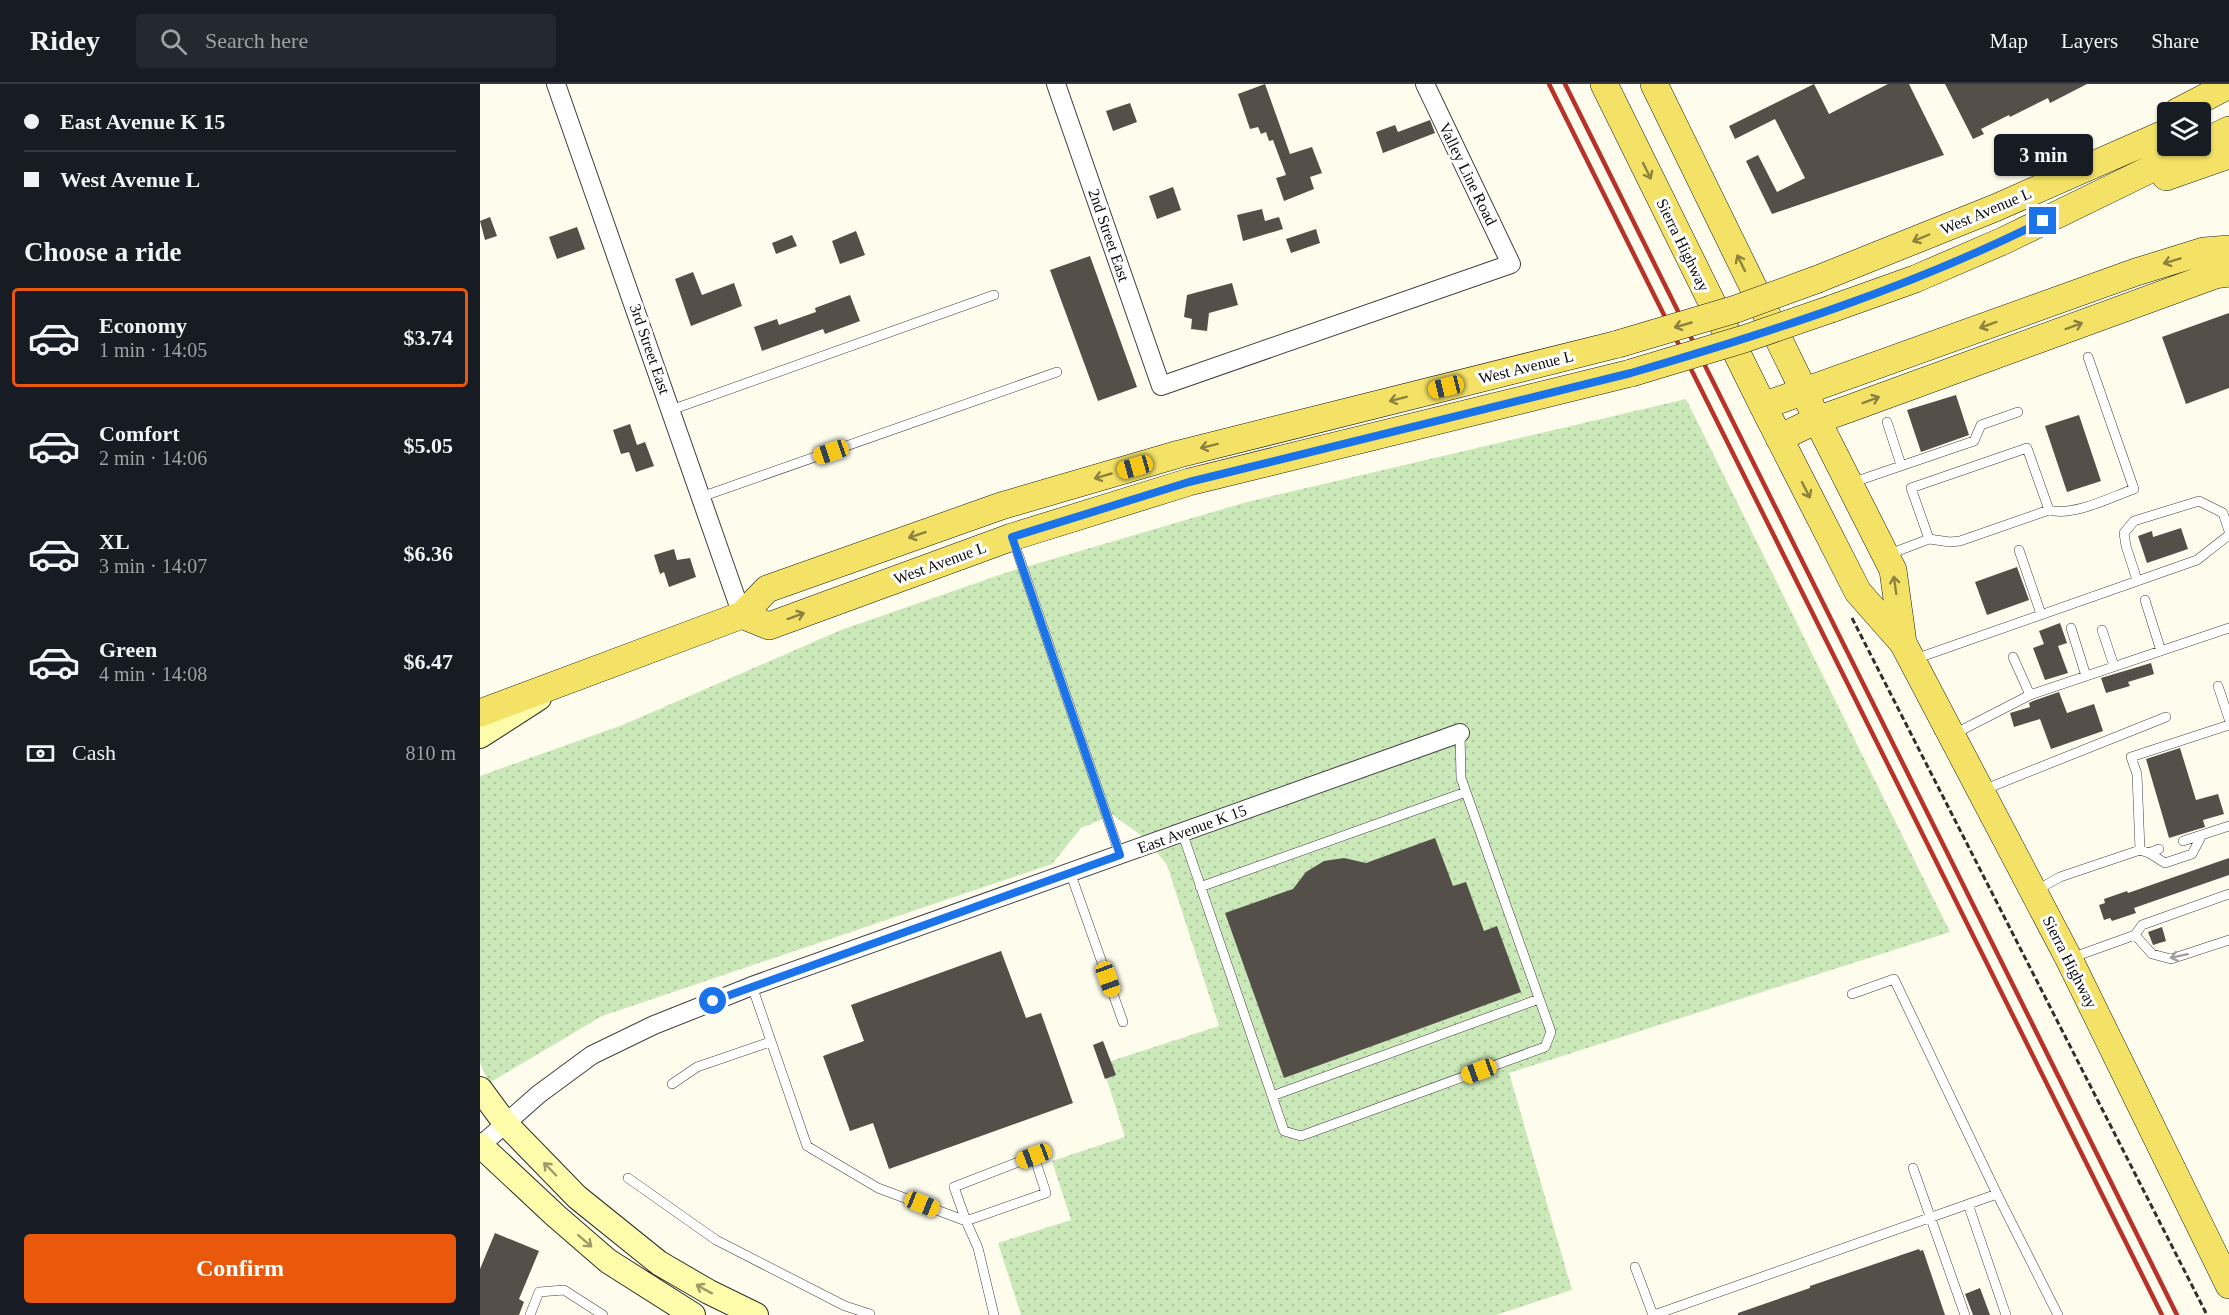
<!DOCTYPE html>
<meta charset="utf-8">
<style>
:root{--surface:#171b24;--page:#242831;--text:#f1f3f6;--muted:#9ea1a6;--line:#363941;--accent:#ea580c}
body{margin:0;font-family:"Times New Roman",serif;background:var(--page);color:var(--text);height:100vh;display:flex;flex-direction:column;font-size:22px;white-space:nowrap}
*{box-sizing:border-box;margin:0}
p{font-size:20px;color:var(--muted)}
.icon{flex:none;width:33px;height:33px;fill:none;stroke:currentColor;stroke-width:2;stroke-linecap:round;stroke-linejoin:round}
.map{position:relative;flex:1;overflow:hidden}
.sheet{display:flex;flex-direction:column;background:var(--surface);width:480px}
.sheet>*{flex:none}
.top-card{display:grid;align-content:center;height:132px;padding:0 24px;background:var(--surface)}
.tools{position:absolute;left:1677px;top:18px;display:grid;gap:12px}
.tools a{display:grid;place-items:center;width:54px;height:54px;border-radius:6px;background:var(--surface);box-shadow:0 2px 4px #0004;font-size:30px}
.end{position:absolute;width:27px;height:27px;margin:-14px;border:8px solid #1a73e8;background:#fff;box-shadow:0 0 0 3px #fff}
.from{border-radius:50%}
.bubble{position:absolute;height:42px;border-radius:6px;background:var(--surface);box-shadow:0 2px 4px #0004;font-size:20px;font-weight:800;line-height:42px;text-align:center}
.car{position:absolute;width:18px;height:36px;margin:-18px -9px;border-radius:8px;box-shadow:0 0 4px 2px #0007;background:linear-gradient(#f5c518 24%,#345 0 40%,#f5c518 0 76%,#345 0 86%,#f5c518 0)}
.top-card b{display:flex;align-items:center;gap:21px;height:57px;font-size:22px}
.top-card b+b{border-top:2px solid var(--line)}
.top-card i{width:15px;height:15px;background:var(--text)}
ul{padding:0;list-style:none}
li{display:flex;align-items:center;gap:18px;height:99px;margin:0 12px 9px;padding:0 12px;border:3px solid transparent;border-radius:6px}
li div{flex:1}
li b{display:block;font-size:22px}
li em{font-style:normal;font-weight:800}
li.selected{border-color:var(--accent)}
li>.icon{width:54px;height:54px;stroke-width:1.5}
h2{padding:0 24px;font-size:27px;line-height:72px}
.pay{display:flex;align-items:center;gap:15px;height:66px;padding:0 24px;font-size:22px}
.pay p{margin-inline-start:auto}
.primary-button{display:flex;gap:12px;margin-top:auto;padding:12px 24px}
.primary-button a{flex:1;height:69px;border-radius:6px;background:var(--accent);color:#fff;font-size:24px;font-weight:800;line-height:69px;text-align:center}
header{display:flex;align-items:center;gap:36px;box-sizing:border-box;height:84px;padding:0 30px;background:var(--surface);border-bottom:2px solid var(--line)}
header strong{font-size:28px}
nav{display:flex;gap:33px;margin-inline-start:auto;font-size:21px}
.search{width:420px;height:54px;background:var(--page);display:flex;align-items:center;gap:15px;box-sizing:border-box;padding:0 21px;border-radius:6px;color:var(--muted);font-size:22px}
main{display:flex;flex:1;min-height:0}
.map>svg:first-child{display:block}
</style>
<header>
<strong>Ridey</strong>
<div class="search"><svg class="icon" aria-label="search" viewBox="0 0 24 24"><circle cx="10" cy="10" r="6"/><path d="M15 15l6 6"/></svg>Search here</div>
<nav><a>Map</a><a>Layers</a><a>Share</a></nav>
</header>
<main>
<section class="sheet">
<div class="top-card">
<b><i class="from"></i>East Avenue K 15</b>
<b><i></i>West Avenue L</b>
</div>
<h2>Choose a ride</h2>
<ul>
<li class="selected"><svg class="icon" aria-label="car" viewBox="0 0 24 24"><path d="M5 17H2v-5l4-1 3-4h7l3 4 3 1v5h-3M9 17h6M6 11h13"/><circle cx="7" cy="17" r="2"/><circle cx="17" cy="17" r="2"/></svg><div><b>Economy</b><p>1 min · 14:05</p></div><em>$3.74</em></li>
<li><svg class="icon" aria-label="car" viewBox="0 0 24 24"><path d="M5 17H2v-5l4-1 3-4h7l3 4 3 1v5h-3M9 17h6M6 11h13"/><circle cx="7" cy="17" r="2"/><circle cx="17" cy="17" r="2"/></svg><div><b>Comfort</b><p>2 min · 14:06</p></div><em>$5.05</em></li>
<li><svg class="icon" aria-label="car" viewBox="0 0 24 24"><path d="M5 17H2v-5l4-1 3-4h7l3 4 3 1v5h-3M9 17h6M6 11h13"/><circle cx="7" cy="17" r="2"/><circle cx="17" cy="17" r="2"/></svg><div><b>XL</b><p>3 min · 14:07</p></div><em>$6.36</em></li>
<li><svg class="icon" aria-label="car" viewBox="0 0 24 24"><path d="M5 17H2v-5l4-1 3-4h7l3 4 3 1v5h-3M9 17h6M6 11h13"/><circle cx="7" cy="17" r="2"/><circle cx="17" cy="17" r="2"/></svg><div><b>Green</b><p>4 min · 14:08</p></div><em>$6.47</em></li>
</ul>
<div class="pay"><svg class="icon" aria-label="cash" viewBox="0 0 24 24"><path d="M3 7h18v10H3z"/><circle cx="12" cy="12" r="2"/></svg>Cash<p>810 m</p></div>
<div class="primary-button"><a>Confirm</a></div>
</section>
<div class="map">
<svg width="1749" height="1231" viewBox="0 0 1749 1231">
<defs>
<pattern id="grass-dots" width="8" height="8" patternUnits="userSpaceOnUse" patternTransform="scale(1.5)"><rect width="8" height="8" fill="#cbe8b8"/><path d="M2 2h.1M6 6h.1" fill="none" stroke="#adc69d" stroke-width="1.8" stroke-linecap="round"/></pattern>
</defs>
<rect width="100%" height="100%" fill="#fefded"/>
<path fill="url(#grass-dots)" d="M1206 315 1470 848 1029 989 1092 1206 1016 1231H541L518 1159 591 1136 572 1077 645 1053 622 980 739 942 687 781 666 755 633 731 601 744 572 780 122 932 9 999 0 979V692L145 640 361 546 528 488 767 418Z"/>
<path fill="#554f4a" d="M785 0 810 70 832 63 842 89 830 93 834 105 804 117 796 94 806 91 793 56 789 57 786 48 781 50 778 43 770 45 758 10Z
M1334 0 1349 30 1408 0H1429L1464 71 1292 130 1266 77 1278 71 1297 108 1325 94 1295 35 1255 55 1249 42Z
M1465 0H1607L1570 19 1568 14 1530 33 1529 31 1501 45 1504 50 1493 55Z
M650 19 657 38 633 47 626 27Z
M950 36 955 49 903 69 896 48 915 41 918 48Z
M693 103 701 126 677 135 669 112Z
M782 125 785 137 799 133 803 145 763 157 757 131Z
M10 133 17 152 5 156 0 137Z
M97 143 105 165 77 175 69 153Z
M836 145 840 159 811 169 806 155Z
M376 147 385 171 360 180 352 157Z
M312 151 317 162 296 170 292 159Z
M610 172 657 303 618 317 570 186Z
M213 188 222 211 254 199 262 222 211 242 195 195Z
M752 199 758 221 729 229 727 247 711 245 712 235 704 233 707 211Z
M370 211 380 237 345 250 343 245 282 267 274 243 297 235 299 241 336 228 335 224Z
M1749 229V304L1706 320 1682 253Z
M1476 311 1489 351 1441 368 1427 326Z
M1599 331 1621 397 1587 408 1565 342Z
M150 340 157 361 165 358 174 382 156 388 149 368 141 370 133 346Z
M1701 444 1708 465 1667 479 1658 452 1672 447 1673 453Z
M194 465 197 476 210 474 216 493 189 503 184 488 180 490 174 471Z
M1537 483 1549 516 1507 531 1495 498Z
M1580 539 1587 559 1578 562 1588 589 1565 596 1553 564 1564 560 1559 547Z
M1671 579 1674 590 1648 598 1650 602 1626 609 1621 594Z
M1579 608 1587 629 1614 620 1623 647 1571 665 1560 635 1534 643 1530 629 1550 623 1549 619 1553 617Z
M1700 664 1716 716 1738 710 1744 730 1723 736 1725 743 1689 754 1666 675Z
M955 754 973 802 986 798 1004 847 1017 842 1041 908 804 994 745 829 813 805 826 788 844 777 864 774 886 779Z
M1749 774V791L1654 824 1656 829 1632 837 1630 834 1624 836 1619 821 1625 819 1624 815 1647 807 1648 809Z
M1682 843 1686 857 1673 861 1668 848Z
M521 867 546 934 561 929 593 1019 409 1085 393 1039 370 1047 343 972 384 957 371 921Z
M623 957 636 991 625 995 613 961Z
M15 1149 59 1167 39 1215 44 1218 39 1231H0V1185Z
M1439 1165 1440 1167 1443 1166 1465 1231H1258V1229L1330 1204V1202Z
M1500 1204 1510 1231H1493L1485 1210Z"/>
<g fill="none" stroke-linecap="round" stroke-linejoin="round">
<defs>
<path id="service" d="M191 326 514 211
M1407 338 1421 381
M1371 399 1494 357 1501 341 1538 328
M221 413 577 288
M1569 426C1593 433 1631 413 1654 405L1608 273
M533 455 640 771
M1539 466 1561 530
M1407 471 1449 455 1470 458 1480 457 1569 426 1547 364 1431 404 1449 455
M1657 496 1646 462 1644 449 1654 437 1719 417 1743 429 1749 447
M1665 516 1681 567
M1591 544 1606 592
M1622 546 1634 582
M1435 575 1717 476 1749 451
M1738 602 1749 635
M1550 611 1749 544
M1474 650 1550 611 1533 573
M1503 706 1686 633
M702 748 804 1047 821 1052 1065 963 1071 948 981 694 980 649
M1703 757 1749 742
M1660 766 1657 690 1651 673 1749 641
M1669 769 1685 779 1712 770 1722 751
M590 788 643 938
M720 803 986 708
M1555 807 1580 793 1660 766 1669 769 1679 765
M1655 851 1672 870 1691 875 1749 856
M1591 874 1655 851 1662 841 1749 810
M272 902 327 1062 398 1104 486 1137 498 1164 514 1231
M1372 910 1414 895 1517 1110
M192 1000 217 983 290 958
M792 1012 1059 915
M554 1072 566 1109 486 1137 474 1103Z
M1433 1084 1485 1231
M148 1094 236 1156 365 1222 390 1230
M1488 1120 1526 1231
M1155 1183 1173 1231
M50 1231 59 1208 84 1206 123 1231
M1174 1231 1517 1110 1578 1231"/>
<path id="minor" d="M76 0 262 531
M576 0 681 302 1031 180 945 0
M0 1062 59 1010 112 971 174 941 272 902 980 649"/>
<path id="secondary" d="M0 652 59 614
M0 1005 25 1039 97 1113 179 1179 229 1208 276 1231
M0 1061 76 1132 128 1177 213 1231"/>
<path id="primary" d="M1124 0 1283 322 1378 508 1423 559 1589 875 1749 1201
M1174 0 1324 307 1337 336 1413 486 1423 559
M1697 28 1749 1
M1720 60 1749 46
M1686 93 1749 71
M1338 195 1515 124 1688 48
M1351 225 1435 195 1523 157 1718 62
M1283 322 1656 188 1724 167 1749 165
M1299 354 1337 336 1371 324 1735 191 1749 189
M262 531 289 542 532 453 709 398 1151 289
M0 629 262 531 287 505 521 422 699 370 1138 260"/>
</defs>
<use href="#service" stroke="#404040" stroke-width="10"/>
<use href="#minor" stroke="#404040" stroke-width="20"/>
<use href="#secondary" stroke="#2f2f2f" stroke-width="26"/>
<use href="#primary" stroke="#1e1e1e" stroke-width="28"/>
<path stroke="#2f2f2f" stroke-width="3" stroke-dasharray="6 3" stroke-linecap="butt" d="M1372 534 1727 1231"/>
<use href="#service" stroke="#fff" stroke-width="9"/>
<use href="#minor" stroke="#fff" stroke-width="18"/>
<use href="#secondary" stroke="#fcfcaa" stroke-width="24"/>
<use href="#primary" stroke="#f4e267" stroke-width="27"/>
<path stroke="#b83229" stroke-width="4.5" d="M1069 0 1682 1231
M1085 0 1697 1231"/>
<defs>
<path id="primary-bridge" d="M1138 260 1256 225 1338 195
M1151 289 1264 255 1351 225"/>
</defs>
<use href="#primary-bridge" stroke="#1e1e1e" stroke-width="28" stroke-linecap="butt"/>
<use href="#primary-bridge" stroke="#f4e267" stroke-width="27"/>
</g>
<defs><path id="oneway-shaft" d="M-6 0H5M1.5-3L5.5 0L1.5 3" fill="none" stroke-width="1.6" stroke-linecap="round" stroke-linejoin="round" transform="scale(1.5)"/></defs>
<g stroke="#8c823e">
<use href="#oneway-shaft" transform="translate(1167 87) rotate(64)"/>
<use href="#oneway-shaft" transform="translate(1441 154) rotate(157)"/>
<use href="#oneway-shaft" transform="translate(1692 177) rotate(163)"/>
<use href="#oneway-shaft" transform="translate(1261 179) rotate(-116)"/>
<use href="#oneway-shaft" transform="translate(1203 241) rotate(164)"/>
<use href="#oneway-shaft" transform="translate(1508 241) rotate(160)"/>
<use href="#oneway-shaft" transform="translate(1594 242) rotate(-20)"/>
<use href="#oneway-shaft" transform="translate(918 315) rotate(166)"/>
<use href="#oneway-shaft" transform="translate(1391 316) rotate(-20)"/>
<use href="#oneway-shaft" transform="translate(729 362) rotate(166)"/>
<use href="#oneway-shaft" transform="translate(623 392) rotate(164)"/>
<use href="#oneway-shaft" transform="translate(1326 406) rotate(63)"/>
<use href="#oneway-shaft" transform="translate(437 451) rotate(161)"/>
<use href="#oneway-shaft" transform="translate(1415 501) rotate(-98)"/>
<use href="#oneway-shaft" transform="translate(316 532) rotate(-20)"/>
</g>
<use stroke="#9e9e9e" href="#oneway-shaft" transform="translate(1699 872) rotate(168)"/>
<g stroke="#9c9c6b">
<use href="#oneway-shaft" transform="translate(70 1085) rotate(-134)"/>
<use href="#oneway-shaft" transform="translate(105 1157) rotate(41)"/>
<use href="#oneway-shaft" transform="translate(224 1205) rotate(-151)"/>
</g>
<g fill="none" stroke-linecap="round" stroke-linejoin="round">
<path stroke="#1a73e8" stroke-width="8" d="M233 917 640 771 532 453 709 398 1151 289C1291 248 1432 203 1563 137"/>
</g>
<g text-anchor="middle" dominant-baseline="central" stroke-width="6" stroke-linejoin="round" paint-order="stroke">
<g font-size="16" fill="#0d0d0d" stroke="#fff">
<text transform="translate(988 90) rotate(64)">Valley Line Road</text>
<text transform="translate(1506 127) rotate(-23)">West Avenue L</text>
<text transform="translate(629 151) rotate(71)">2nd Street East</text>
<text transform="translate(1203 161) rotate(64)">Sierra Highway</text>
<text transform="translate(170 265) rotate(71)">3rd Street East</text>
<text transform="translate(1046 283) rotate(-14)">West Avenue L</text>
<text transform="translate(460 479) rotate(-20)">West Avenue L</text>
<text transform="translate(712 745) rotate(-20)">East Avenue K 15</text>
<text transform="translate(1590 878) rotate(63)">Sierra Highway</text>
</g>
</g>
</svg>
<div class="tools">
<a><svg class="icon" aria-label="layers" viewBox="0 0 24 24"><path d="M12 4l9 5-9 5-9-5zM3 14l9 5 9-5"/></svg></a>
</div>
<i class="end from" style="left:233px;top:917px"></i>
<i class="end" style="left:1563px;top:137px"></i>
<div class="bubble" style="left:1514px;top:50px;width:99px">3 min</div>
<i class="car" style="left:966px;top:303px;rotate:256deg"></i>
<i class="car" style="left:351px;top:368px;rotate:251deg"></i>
<i class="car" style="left:655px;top:383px;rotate:254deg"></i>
<i class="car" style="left:628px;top:895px;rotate:160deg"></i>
<i class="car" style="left:999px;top:987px;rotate:250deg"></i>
<i class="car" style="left:554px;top:1072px;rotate:249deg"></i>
<i class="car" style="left:442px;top:1120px;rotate:112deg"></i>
</div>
</main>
